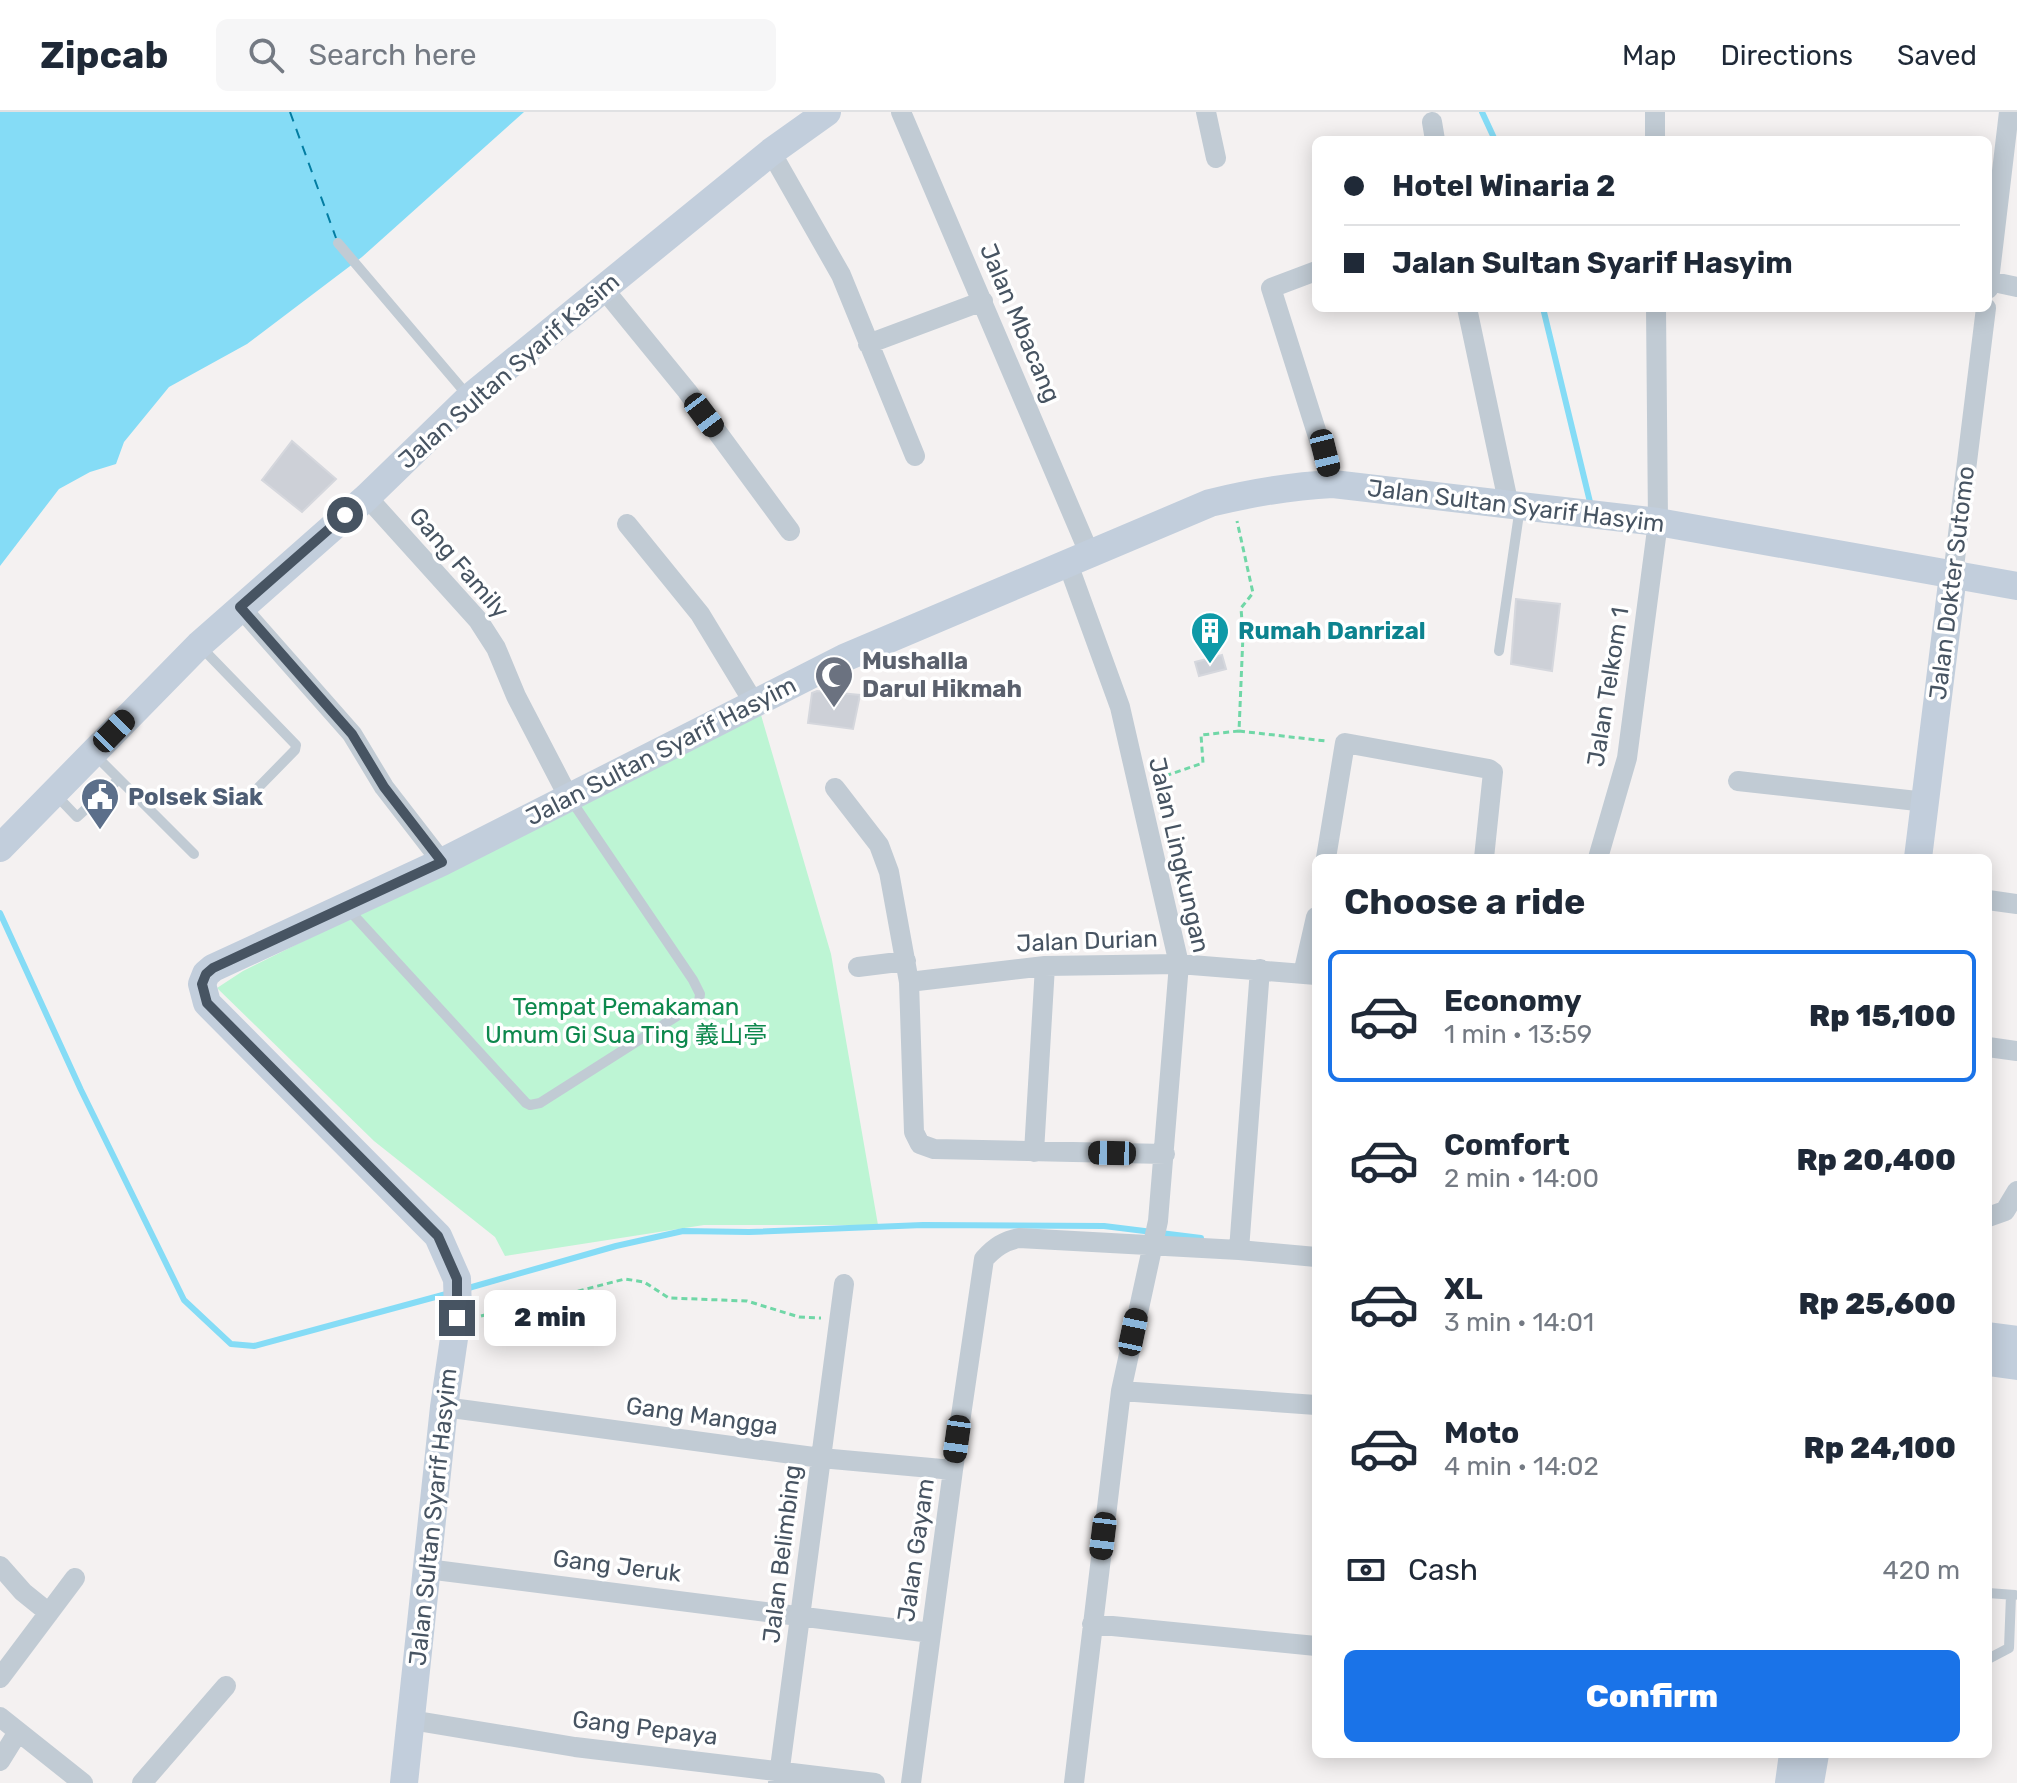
<!DOCTYPE html>
<meta charset="utf-8">
<style>
:root{--surface:#fff;--page:#f6f6f7;--text:#1f2937;--muted:#747a83;--line:#e0e1e3;--accent:#1a73e8}
body{margin:0;font-family:Rubik,"Noto Sans SC",sans-serif;background:var(--page);color:var(--text);height:100vh;display:flex;flex-direction:column;font-size:30px;white-space:nowrap}
*{box-sizing:border-box;margin:0}
p{font-size:26px;color:var(--muted)}
.icon{flex:none;width:44px;height:44px;fill:none;stroke:currentColor;stroke-width:2;stroke-linecap:round;stroke-linejoin:round}
.map{position:relative;flex:1;overflow:hidden}
.panel{position:absolute;left:1312px;top:742px;width:680px;height:904px;display:flex;flex-direction:column;background:var(--surface);border-radius:12px;box-shadow:0 4px 20px #0003}
.panel>*{flex:none}
.top-card{position:absolute;left:1312px;top:24px;width:680px;height:176px;border-radius:12px;box-shadow:0 4px 20px #0003;display:grid;align-content:center;height:176px;padding:0 32px;background:var(--surface)}
.end{position:absolute;width:36px;height:36px;margin:-18px;border:10px solid #475462;background:#fff;box-shadow:0 0 0 4px #fff}
.from{border-radius:50%}
.bubble{position:absolute;height:56px;border-radius:12px;background:var(--surface);box-shadow:0 4px 20px #0003;font-size:26px;font-weight:800;line-height:56px;text-align:center}
.car{position:absolute;width:24px;height:48px;margin:-24px -12px;border-radius:10px;box-shadow:0 0 6px 2px #0007;background:linear-gradient(#222 24%,#8ab4d8 0 40%,#222 0 76%,#8ab4d8 0 86%,#222 0)}
.top-card b{display:flex;align-items:center;gap:28px;height:76px;font-size:30px}
.top-card b+b{border-top:2px solid var(--line)}
.top-card i{width:20px;height:20px;background:var(--text)}
ul{padding:0;list-style:none}
li{display:flex;align-items:center;gap:24px;height:132px;margin:0 16px 12px;padding:0 16px;border:4px solid transparent;border-radius:12px}
li div{flex:1}
li b{display:block;font-size:30px}
li em{font-style:normal;font-weight:800}
li.current{border-color:var(--accent)}
li>.icon{width:72px;height:72px;stroke-width:1.5}
h2{padding:0 32px;font-size:36px;line-height:96px}
.pay{display:flex;align-items:center;gap:20px;height:88px;padding:0 32px;font-size:30px}
.pay p{margin-inline-start:auto}
.primary-button{display:flex;gap:16px;margin-top:auto;padding:16px 32px}
.primary-button a{flex:1;height:92px;border-radius:12px;background:var(--accent);color:#fff;font-size:32px;font-weight:800;line-height:92px;text-align:center}
header{display:flex;align-items:center;gap:48px;box-sizing:border-box;height:112px;padding:0 40px;background:var(--surface);border-bottom:2px solid var(--line)}
header strong{font-size:38px}
nav{display:flex;gap:44px;margin-inline-start:auto;font-size:28px}
.search{width:560px;height:72px;background:var(--page);display:flex;align-items:center;gap:20px;box-sizing:border-box;padding:0 28px;border-radius:12px;color:var(--muted);font-size:30px}
.map>svg:first-child{display:block}
</style>
<header>
<strong>Zipcab</strong>
<div class="search"><svg class="icon" aria-label="search" viewBox="0 0 24 24"><circle cx="10" cy="10" r="6"/><path d="M15 15l6 6"/></svg>Search here</div>
<nav><a>Map</a><a>Directions</a><a>Saved</a></nav>
</header>
<div class="map">
<svg width="2017" height="1671" viewBox="0 0 2017 1671">
<rect width="100%" height="100%" fill="#f4f1f1"/>
<path fill="#bdf5d4" d="M761 603 831 842 878 1113H704L505 1144 495 1125 374 1029 217 876 243 859Z"/>
<path fill="#85dcf6" d="M0 0H524L362 145 247 232 169 275 124 330 116 352 90 360 59 377 0 454Z"/>
<g fill="none" stroke-linecap="round" stroke-linejoin="round">
<path stroke="#85dcf6" stroke-width="6" d="M1482 0 1495 28
M1543 196 1590 390
M0 801 81 978 184 1188 231 1232 254 1234 450 1181
M465 1177 616 1134 683 1119 749 1120 923 1113 1104 1114 1201 1126"/>
<path stroke="#037da2" stroke-width="2" stroke-dasharray="10 8" stroke-linecap="butt" d="M290 0 336 126"/>
</g>
<path fill="#cdd0d7" stroke="#d5d7dd" stroke-width="2" d="M292 329 336 367 302 400 262 368Z
M1516 487 1560 492 1552 559 1511 552Z
M1222 543 1226 557 1199 564 1195 550Z
M817 579 860 583 853 617 808 611 812 581Z"/>
<g fill="none" stroke-linecap="round" stroke-linejoin="round">
<path stroke="#70d7a7" stroke-width="3" stroke-dasharray="6 4" stroke-linecap="butt" d="M1239 619 1326 629
M1156 667 1203 651 1201 623 1239 619 1243 523 1241 496 1253 481 1237 409
M481 1204 625 1167 644 1170 669 1186 747 1189 799 1205 821 1206"/>
<path stroke="#c1cbd4" stroke-width="10" d="M338 131 469 285
M200 534 296 633 295 638 248 686
M1499 539 1520 395
M94 642 194 742
M56 683 77 705 118 668
M348 797 526 991 530 993 540 991 699 890 700 882 693 868 571 688
M1988 1481 2015 1483
M1988 1547 2009 1536 2011 1483"/>
<path stroke="#c1cbd4" stroke-width="20" d="M901 0 1090 443
M1206 0 1216 46
M1655 0V28
M1432 10 1435 28
M771 40 841 163 915 344
M1316 159 1271 176 1333 372
M1989 169 2017 175
M603 176 687 279 790 419
M1988 177 2009 0
M1467 196 1509 394
M868 232 983 189
M367 385 478 508 496 536 516 584 569 686
M627 412 700 502 754 591
M1068 452 1120 595 1179 852 1158 1109 1121 1279 1074 1671
M1953 463 1986 196
M240 495 352 622 384 675 442 750
M1738 669 1926 690
M835 676 879 733 889 760 909 870 914 1020 920 1032 934 1037 1165 1042
M1326 746 1345 631 1489 657 1493 660 1484 746
M1598 746 1627 646 1658 410 1656 196
M1988 788 2017 792
M858 855 906 849
M1303 862 1316 805
M909 870 1045 854 1179 852 1316 863
M1988 935 2017 939
M1034 1040 1045 854
M1988 1105 2005 1099 2017 1079
M1239 1138 1260 857
M1121 1279 1316 1293
M444 1295 821 1346 953 1358
M0 1454 23 1480 49 1501
M427 1457 931 1521
M1092 1512 1316 1534
M0 1566 75 1466
M0 1605 83 1671
M411 1608 575 1635 875 1671
M0 1649 18 1620
M142 1671 226 1574
M778 1671 844 1172
M911 1671 953 1358 984 1147C995 1135 1004 1129 1019 1126L1239 1138 1316 1145"/>
<path stroke="#c2cedc" stroke-width="28" d="M0 736 199 533 367 385 469 286 771 40 827 0
M1918 746 1953 463
M1988 1224 2017 1228
M1988 1250 2017 1254
M404 1671 444 1295 458 1199 457 1167 438 1124 207 891 202 872 206 862 213 856 442 750 844 546 1210 391C1251 381 1291 374 1333 372L1658 410 2017 474
M1789 1671 1793 1642
M1810 1671 1815 1642"/>
</g>
<g fill="none" stroke-linecap="round" stroke-linejoin="round">
<path stroke="#475462" stroke-width="10" d="M345 403 240 495 352 622 384 675 442 750 213 856 206 862 202 872 207 891 438 1124 457 1167V1206"/>
</g>
<defs>
<symbol id="building-pin" viewBox="-11 -11 22 30"><path d="M0 17L-7.5 6A9.5 9.5 0 1 1 7.5 6Z" fill="#0f9aa8" stroke="#fff"/><path d="M-4-6H4V6H1V3H-1V6H-4ZM-2.5-4.3h1.7v1.8h-1.7ZM.8-4.3h1.7v1.8H.8ZM-2.5-1h1.7V.8h-1.7ZM.8-1h1.7V.8H.8Z" fill="#fff"/></symbol>
<symbol id="mosque-pin" viewBox="-11 -11 22 30"><path d="M0 17L-7.5 6A9.5 9.5 0 1 1 7.5 6Z" fill="#6b7280" stroke="#fff"/><path d="M3.5-4.9A6 6 0 1 0 3.5 4.9A5 5 0 1 1 3.5-4.9Z" fill="#fff"/></symbol>
<symbol id="civic-pin" viewBox="-11 -11 22 30"><path d="M0 17L-7.5 6A9.5 9.5 0 1 1 7.5 6Z" fill="#5c6f8a" stroke="#fff"/><path d="M-.6-6.5H3V-4.5H.6V-3L4-1V1h2V6H-6V1h2V-1L-.6-3ZM-1.2 2.5V6h2.4V2.5Z" fill="#fff"/></symbol>
</defs>
<g fill-rule="evenodd">
<use href="#building-pin" x="1188" y="497" width="44" height="60"/>
<use href="#mosque-pin" x="812" y="541" width="44" height="60"/>
<use href="#civic-pin" x="78" y="663" width="44" height="60"/>
</g>
<g text-anchor="middle" dominant-baseline="central" stroke-width="7" stroke-linejoin="round" paint-order="stroke">
<g font-size="24" fill="#475462" stroke="#fff">
<text transform="translate(1020 211) rotate(67)">Jalan Mbacang</text>
<text transform="translate(509 259) rotate(-41)">Jalan Sultan Syarif Kasim</text>
<text transform="translate(1516 394) rotate(7)">Jalan Sultan Syarif Hasyim</text>
<text transform="translate(459 451) rotate(49)">Gang Family</text>
<text transform="translate(1952 471) rotate(-83)">Jalan Dokter Sutomo</text>
<text transform="translate(1608 575) rotate(-81)">Jalan Telkom 1</text>
<text transform="translate(661 639) rotate(-27)">Jalan Sultan Syarif Hasyim</text>
<text transform="translate(1179 743) rotate(77)">Jalan Lingkungan</text>
<text transform="translate(1087 829) rotate(-2)">Jalan Durian</text>
<text transform="translate(702 1304) rotate(8)">Gang Mangga</text>
<text transform="translate(433 1405) rotate(-84)">Jalan Sultan Syarif Hasyim</text>
<text transform="translate(916 1438) rotate(-82)">Jalan Gayam</text>
<text transform="translate(782 1442) rotate(-83)">Jalan Belimbing</text>
<text transform="translate(617 1454) rotate(7)">Gang Jeruk</text>
<text transform="translate(645 1616) rotate(7)">Gang Pepaya</text>
</g>
<g font-size="24" font-weight="bold" fill="#0d838f" stroke="#fff" text-anchor="start">
<text x="1238" y="519">Rumah Danrizal</text>
</g>
<g font-size="24" font-weight="bold" fill="#5b616d" stroke="#fff" text-anchor="start">
<text x="862" y="549">Mushalla<tspan x="862" dy="28">Darul Hikmah</tspan></text>
</g>
<g font-size="24" font-weight="bold" fill="#4e5e75" stroke="#fff" text-anchor="start">
<text x="128" y="685">Polsek Siak</text>
</g>
<g font-size="24" fill="#0d884d" stroke="#fff">
<text x="626" y="895">Tempat Pemakaman<tspan x="626" dy="28">Umum Gi Sua Ting 義山亭</tspan></text>
</g>
</g>
</svg>
<i class="end from" style="left:345px;top:403px"></i>
<i class="end" style="left:457px;top:1206px"></i>
<div class="bubble" style="left:484px;top:1178px;width:132px">2 min</div>
<i class="car" style="left:704px;top:303px;rotate:143deg"></i>
<i class="car" style="left:1325px;top:341px;rotate:166deg"></i>
<i class="car" style="left:114px;top:619px;rotate:44deg"></i>
<i class="car" style="left:1112px;top:1041px;rotate:271deg"></i>
<i class="car" style="left:1133px;top:1220px;rotate:12deg"></i>
<i class="car" style="left:957px;top:1327px;rotate:188deg"></i>
<i class="car" style="left:1103px;top:1424px;rotate:187deg"></i>
<div class="top-card">
<b><i class="from"></i>Hotel Winaria 2</b>
<b><i></i>Jalan Sultan Syarif Hasyim</b>
</div>
<section class="panel">
<h2>Choose a ride</h2>
<ul>
<li class="current"><svg class="icon" aria-label="car" viewBox="0 0 24 24"><path d="M5 17H2v-5l4-1 3-4h7l3 4 3 1v5h-3M9 17h6M6 11h13"/><circle cx="7" cy="17" r="2"/><circle cx="17" cy="17" r="2"/></svg><div><b>Economy</b><p>1 min · 13:59</p></div><em>Rp 15,100</em></li>
<li><svg class="icon" aria-label="car" viewBox="0 0 24 24"><path d="M5 17H2v-5l4-1 3-4h7l3 4 3 1v5h-3M9 17h6M6 11h13"/><circle cx="7" cy="17" r="2"/><circle cx="17" cy="17" r="2"/></svg><div><b>Comfort</b><p>2 min · 14:00</p></div><em>Rp 20,400</em></li>
<li><svg class="icon" aria-label="car" viewBox="0 0 24 24"><path d="M5 17H2v-5l4-1 3-4h7l3 4 3 1v5h-3M9 17h6M6 11h13"/><circle cx="7" cy="17" r="2"/><circle cx="17" cy="17" r="2"/></svg><div><b>XL</b><p>3 min · 14:01</p></div><em>Rp 25,600</em></li>
<li><svg class="icon" aria-label="car" viewBox="0 0 24 24"><path d="M5 17H2v-5l4-1 3-4h7l3 4 3 1v5h-3M9 17h6M6 11h13"/><circle cx="7" cy="17" r="2"/><circle cx="17" cy="17" r="2"/></svg><div><b>Moto</b><p>4 min · 14:02</p></div><em>Rp 24,100</em></li>
</ul>
<div class="pay"><svg class="icon" aria-label="cash" viewBox="0 0 24 24"><path d="M3 7h18v10H3z"/><circle cx="12" cy="12" r="2"/></svg>Cash<p>420 m</p></div>
<div class="primary-button"><a>Confirm</a></div>
</section>
</div>
